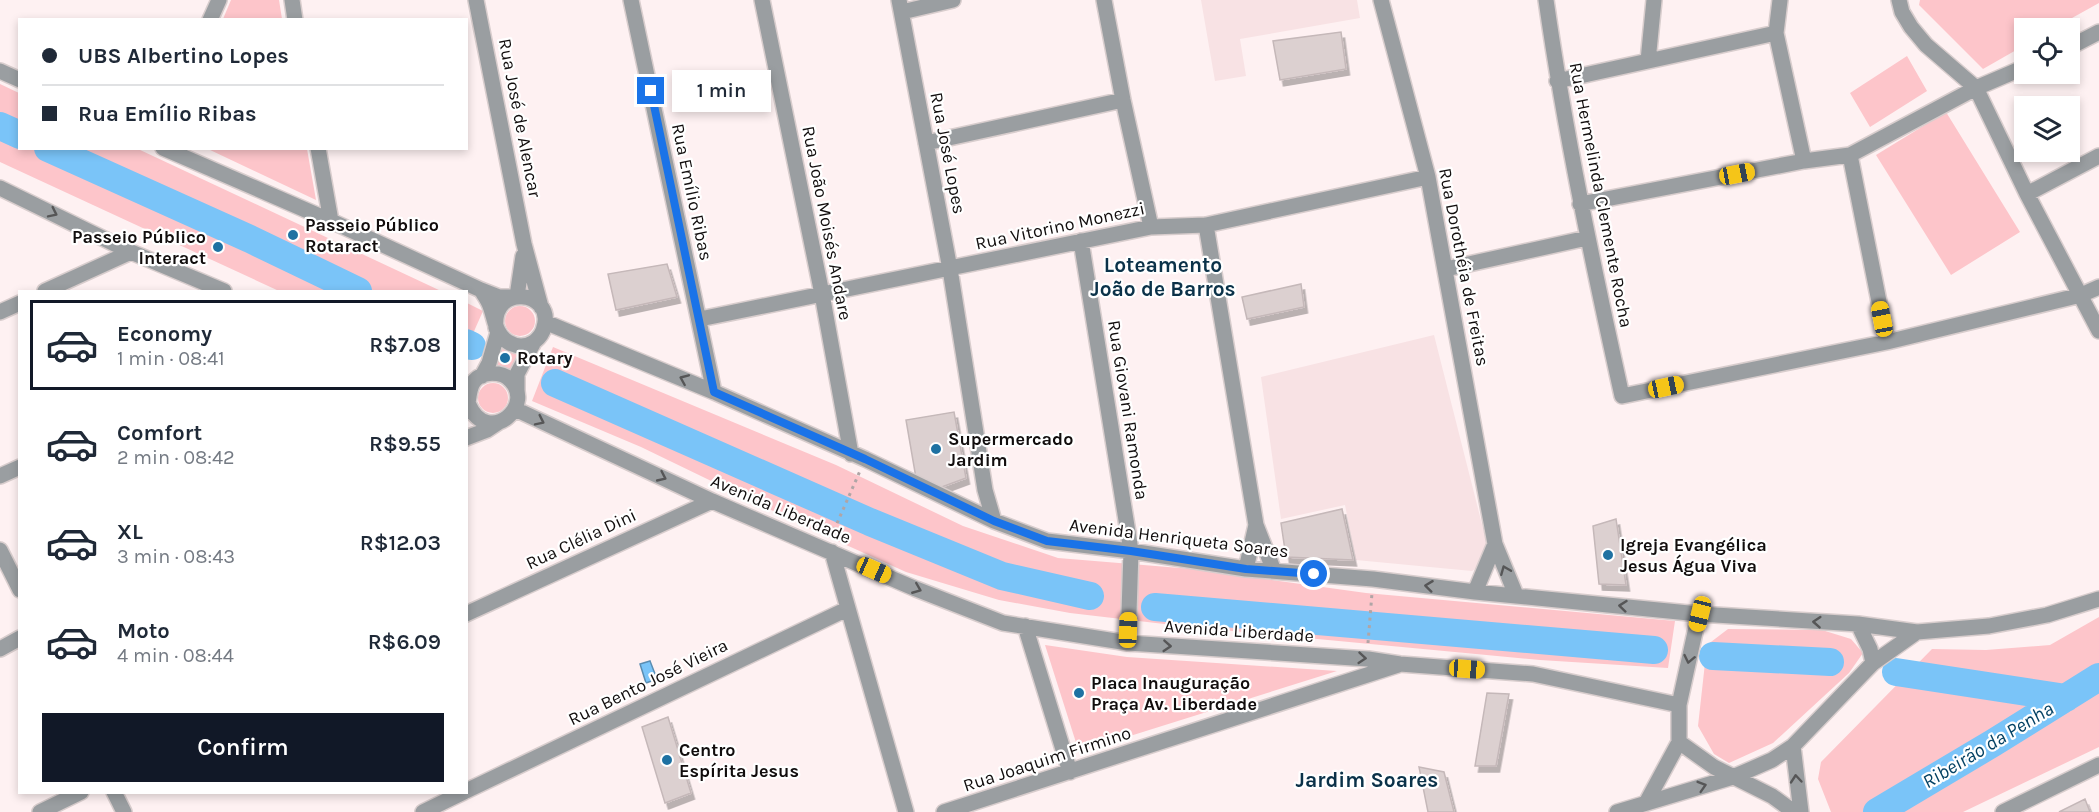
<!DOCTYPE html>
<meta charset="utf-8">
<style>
:root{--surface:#fff;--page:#f2f2f3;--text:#1f2937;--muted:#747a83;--line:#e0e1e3;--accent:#111827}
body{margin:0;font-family:Karla,sans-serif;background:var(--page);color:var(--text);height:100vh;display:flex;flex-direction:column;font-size:22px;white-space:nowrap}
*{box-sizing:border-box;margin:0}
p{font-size:20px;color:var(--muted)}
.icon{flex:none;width:33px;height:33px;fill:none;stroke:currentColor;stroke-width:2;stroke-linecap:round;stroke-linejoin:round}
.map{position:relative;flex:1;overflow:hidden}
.drawer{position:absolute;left:18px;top:290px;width:450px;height:504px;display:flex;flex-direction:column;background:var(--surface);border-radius:0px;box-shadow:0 3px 9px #0003}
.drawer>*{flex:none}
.banner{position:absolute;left:18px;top:18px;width:450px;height:132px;border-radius:0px;box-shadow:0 3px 9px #0003;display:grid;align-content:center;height:132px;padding:0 24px;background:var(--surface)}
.fabs{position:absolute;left:2014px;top:18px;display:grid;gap:12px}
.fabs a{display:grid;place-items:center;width:66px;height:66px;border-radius:0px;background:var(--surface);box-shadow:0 3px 9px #0003;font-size:30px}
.end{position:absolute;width:27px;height:27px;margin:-14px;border:8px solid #1a73e8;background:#fff;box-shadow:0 0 0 3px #fff}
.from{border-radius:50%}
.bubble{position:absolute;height:42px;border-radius:0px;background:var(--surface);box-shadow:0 3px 9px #0003;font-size:20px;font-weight:600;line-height:42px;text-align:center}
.car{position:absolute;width:18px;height:36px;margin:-18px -9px;border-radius:8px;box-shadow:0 0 4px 2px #0007;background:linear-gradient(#f5c518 24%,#345 0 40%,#f5c518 0 76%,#345 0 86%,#f5c518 0)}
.banner b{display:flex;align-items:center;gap:21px;height:57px;font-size:22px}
.banner b+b{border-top:2px solid var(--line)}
.banner i{width:15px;height:15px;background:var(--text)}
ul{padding:10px 0 0;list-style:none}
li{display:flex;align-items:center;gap:18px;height:90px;margin:0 12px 9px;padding:0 12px;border:3px solid transparent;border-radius:0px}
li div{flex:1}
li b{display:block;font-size:22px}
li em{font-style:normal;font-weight:600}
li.on{border-color:var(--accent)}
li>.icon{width:54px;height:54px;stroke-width:1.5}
.primary-button{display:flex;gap:12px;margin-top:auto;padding:12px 24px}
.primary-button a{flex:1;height:69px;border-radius:0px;background:var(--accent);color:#fff;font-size:24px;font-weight:600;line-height:69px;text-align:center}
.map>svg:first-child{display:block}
</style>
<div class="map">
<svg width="2099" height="812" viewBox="0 0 2099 812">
<defs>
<filter id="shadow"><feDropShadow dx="3.5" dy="6" stdDeviation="0" flood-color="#0004"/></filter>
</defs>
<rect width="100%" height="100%" fill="#fef1f2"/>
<path fill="#f8e2e4" d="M1201 0H1357L1360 18 1240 39 1246 76 1215 81Z
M1434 335 1488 548 1483 564 1472 571 1356 560 1345 505 1281 519 1261 377Z"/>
<path fill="#fdc5ca" d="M231 0H279L282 19H223Z
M1920 0H2099V3L2054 28H2025V45L1983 69 1919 5Z
M1907 56 1927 91 1870 127 1850 93Z
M0 84 19 93 20 148 138 149 441 291H279L0 162Z
M1946 112 2020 232 1951 275 1876 155Z
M208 149H307L316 200Z
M467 303 483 311 467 347Z
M505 321a15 15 0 1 1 30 0a15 15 0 1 1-30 0Z
M500 345 519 352 511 373 492 366Z
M553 347 836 465 963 526 1058 558 1192 569 1366 593 1675 621 1668 668 1540 660 1190 627 1070 613 999 600 906 572 802 525 641 447 532 401Z
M478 398a15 15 0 1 1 30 0a15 15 0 1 1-30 0Z
M2099 617V747L1963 812H1831L1818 779 1821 762 1932 649 1986 650 2050 645Z
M1728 629 1822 630 1851 639 1863 653 1849 673 1773 743 1729 763 1714 754 1698 726 1707 645Z
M1045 645 1127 657 1337 671 1079 752Z"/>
<path fill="#7ac4f8" stroke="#5a8db2" stroke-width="1.5" d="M650 661 657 679 646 683 640 664Z"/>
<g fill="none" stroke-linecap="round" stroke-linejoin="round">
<path stroke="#7ac4f8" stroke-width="28" d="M0 126 20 135
M48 148 250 239 358 291
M466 343 472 346
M555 383 870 522 1002 576 1090 596
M1155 607 1654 650
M1713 656 1830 662
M1896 672 2066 698
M1877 812 1993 743 2099 677"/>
</g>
<path fill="#dcd0d0" stroke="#c5b8b9" stroke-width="1.5" filter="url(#shadow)" d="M1341 32 1346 69 1280 80 1273 41Z
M667 264 677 297 616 310 608 274Z
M1301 284 1304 307 1247 319 1242 297Z
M954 412 966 478 939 488 916 478 906 420Z
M1342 509 1353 560 1286 557 1281 523Z
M1616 519 1626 585 1599 584 1593 526Z
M1487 693 1509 694 1496 766H1475Z
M668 717 691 793 665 803 642 727Z
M1419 767 1444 772 1454 812H1428Z
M2085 799 2090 812H2059Z"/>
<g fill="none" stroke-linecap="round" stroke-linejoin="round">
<defs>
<path id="street" d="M292 0 295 20
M476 0 524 244 541 307
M631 0 714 392
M762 0 822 294 851 454
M899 0 950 269 985 490 994 521
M1104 0 1123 100 1151 227
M1381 0 1428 177 1495 544 1516 595
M1546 0C1565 133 1593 265 1622 396L1887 342 2081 295 2099 287
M1780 0 1776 33 1804 161
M1899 0 1902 12 1911 27 1926 45 1976 88 2027 194 2099 331
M902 12 953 0
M210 20 219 0
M2070 47 2099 32
M1648 61 1654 0
M0 71 20 80
M1557 81 1776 33
M926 143 1123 100
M163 148 331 221 481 290 499 297H513
M318 148 331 221
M1850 155 1887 342
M0 188 131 252 224 291
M2027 194 2099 156
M1580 204 1804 161 1850 155 1976 88 2025 67
M1206 225 1256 525 1274 571
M1081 241 1131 551 1128 643
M1446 269 1587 238
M481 290C484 295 488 300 490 306 495 319 495 334 508 342 516 347 526 347 534 342 539 338 543 333 544 327 555 291 491 282 496 328
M45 291 131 252
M517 296 523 256
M0 312 20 303
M700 319 1151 227 1206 225 1428 177
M545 322 714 392 865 459 994 521 1047 541 1131 551 1246 569 1373 579 1475 592 1699 614 1858 624 1917 632 1989 626 2047 615 2099 599
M482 376 489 363 498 332
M517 391V374L534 342
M515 409 712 501 916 589 1003 623 1128 643 1368 659 1400 664 1533 674 1679 705
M466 412C471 397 466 379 486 374 493 372 503 374 508 378 539 404 488 448 469 405
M466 438 487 430 499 422
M0 476 20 467
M0 550 20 590
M832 552 906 812
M1246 569 1256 525
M1475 592 1495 544
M466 614 712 501
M1858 624 1870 649 1873 663
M1025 626 1070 772
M0 649 20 638
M1679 742 1714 767 1772 796 1794 812
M1793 746 1801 812
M466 791 847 609
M114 792 124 812
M1646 803 1679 742V705L1699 614
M40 812 81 792
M423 812 464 792
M944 812 1398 665
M1617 812 1733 777 1772 760 1793 746 1873 663 1917 632
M2003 812 2099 765"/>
</defs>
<use href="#street" stroke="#d8cdcd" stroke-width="18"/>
<path stroke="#b0a5a6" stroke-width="3" stroke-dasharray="3 4.5" stroke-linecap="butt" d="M831 537 860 471
M1368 643 1372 593"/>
<use href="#street" stroke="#9a9ea1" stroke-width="15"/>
</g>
<defs><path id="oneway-chevron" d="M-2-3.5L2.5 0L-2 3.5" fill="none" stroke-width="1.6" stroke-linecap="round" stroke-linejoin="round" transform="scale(1.5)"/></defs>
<g stroke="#565657">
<use href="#oneway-chevron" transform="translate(53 213) rotate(26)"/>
<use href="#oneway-chevron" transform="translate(684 379) rotate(-157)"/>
<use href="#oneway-chevron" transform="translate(540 421) rotate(26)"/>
<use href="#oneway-chevron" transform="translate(662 477) rotate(25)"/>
<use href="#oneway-chevron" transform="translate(1505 570) rotate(-112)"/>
<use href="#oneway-chevron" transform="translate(1429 586) rotate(-173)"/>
<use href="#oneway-chevron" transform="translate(917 589) rotate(22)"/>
<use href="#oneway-chevron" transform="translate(1623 606) rotate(-174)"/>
<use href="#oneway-chevron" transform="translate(1817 622) rotate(-176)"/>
<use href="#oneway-chevron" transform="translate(1167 646) rotate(4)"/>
<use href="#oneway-chevron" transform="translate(1362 658) rotate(5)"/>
<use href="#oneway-chevron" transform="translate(1689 659) rotate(102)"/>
<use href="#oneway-chevron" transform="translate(1796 779) rotate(-95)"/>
<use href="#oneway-chevron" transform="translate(1702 786) rotate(-17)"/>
</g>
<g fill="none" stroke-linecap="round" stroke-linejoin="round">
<path stroke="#1a73e8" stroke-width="8" d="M651 91 714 392 865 459 994 521 1047 541 1131 551 1246 569 1314 574"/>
</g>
<g fill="#1e71a2" stroke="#fff" stroke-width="2">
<circle cx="293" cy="235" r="6"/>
<circle cx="218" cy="247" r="6"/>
<circle cx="505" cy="358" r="6"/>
<circle cx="936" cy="449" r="6"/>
<circle cx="1608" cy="555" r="6"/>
<circle cx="1079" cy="693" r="6"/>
<circle cx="667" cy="760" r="6"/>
</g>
<g text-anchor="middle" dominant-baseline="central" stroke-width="4.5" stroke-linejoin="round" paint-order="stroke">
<g font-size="18" fill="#110d0d" stroke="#fff">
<text transform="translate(520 118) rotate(79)">Rua José de Alencar</text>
<text transform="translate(948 153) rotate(79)">Rua José Lopes</text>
<text transform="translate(692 192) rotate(78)">Rua Emílio Ribas</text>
<text transform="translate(1601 195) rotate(79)">Rua Hermelinda Clemente Rocha</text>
<text transform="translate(827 223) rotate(79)">Rua João Moisés Andare</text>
<text transform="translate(1060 226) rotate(-12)">Rua Vitorino Monezzi</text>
<text transform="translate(1464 267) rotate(79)">Rua Dorothéia de Freitas</text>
<text transform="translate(1128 410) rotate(81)">Rua Giovani Ramonda</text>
<text transform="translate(781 509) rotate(23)">Avenida Liberdade</text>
<text transform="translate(1179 538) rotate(7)">Avenida Henriqueta Soares</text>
<text transform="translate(581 539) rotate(-25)">Rua Clélia Dini</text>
<text transform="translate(1239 631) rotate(4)">Avenida Liberdade</text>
<text transform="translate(648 682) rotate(-26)">Rua Bento José Vieira</text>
<text transform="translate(1047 759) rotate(-18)">Rua Joaquim Firmino</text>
</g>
<g font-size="18" font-weight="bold" fill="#110d0d" stroke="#fff" text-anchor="start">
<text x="305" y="225">Passeio Público<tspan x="305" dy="21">Rotaract</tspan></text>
<text x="206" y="237" text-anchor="end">Passeio Público<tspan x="206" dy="21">Interact</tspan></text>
<text x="517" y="358">Rotary</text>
<text x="948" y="439">Supermercado<tspan x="948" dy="21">Jardim</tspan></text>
<text x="1620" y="545">Igreja Evangélica<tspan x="1620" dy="21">Jesus Água Viva</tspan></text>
<text x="1091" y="683">Placa Inauguração<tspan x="1091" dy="21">Praça Av. Liberdade</tspan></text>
<text x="679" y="750">Centro<tspan x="679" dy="21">Espírita Jesus</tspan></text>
</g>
<g font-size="20" font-style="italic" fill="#044264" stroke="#fff">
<text transform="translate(1988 745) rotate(-31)">Ribeirão da Penha</text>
</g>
<g font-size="21" font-weight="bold" fill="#0b3249" stroke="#fff">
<text x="1163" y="265">Loteamento<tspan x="1163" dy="24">João de Barros</tspan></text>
<text x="1367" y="780">Jardim Soares</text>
</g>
</g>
</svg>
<div class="fabs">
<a><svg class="icon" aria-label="locate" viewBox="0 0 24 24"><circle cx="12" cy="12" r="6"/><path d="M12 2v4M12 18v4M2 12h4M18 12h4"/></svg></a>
<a><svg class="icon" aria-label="layers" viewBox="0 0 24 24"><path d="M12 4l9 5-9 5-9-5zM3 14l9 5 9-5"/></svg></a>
</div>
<i class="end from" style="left:1314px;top:574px"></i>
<i class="end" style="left:651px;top:91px"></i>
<div class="bubble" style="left:672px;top:70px;width:99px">1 min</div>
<i class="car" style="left:1737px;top:174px;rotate:79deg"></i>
<i class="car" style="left:1882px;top:319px;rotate:349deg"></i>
<i class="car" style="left:1666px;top:387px;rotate:78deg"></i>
<i class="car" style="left:874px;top:570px;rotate:114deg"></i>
<i class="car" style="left:1700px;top:614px;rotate:194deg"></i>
<i class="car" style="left:1128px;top:630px;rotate:2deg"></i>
<i class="car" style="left:1467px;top:669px;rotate:94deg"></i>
<div class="banner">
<b><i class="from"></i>UBS Albertino Lopes</b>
<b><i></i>Rua Emílio Ribas</b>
</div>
<section class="drawer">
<ul>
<li class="on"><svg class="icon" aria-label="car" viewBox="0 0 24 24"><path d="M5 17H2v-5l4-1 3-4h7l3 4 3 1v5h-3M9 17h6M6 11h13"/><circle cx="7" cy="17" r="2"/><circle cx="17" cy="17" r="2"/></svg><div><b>Economy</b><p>1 min · 08:41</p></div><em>R$7.08</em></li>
<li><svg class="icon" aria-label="car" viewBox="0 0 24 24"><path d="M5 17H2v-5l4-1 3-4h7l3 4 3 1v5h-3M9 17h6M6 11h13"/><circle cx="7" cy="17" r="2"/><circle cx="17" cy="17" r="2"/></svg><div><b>Comfort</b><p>2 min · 08:42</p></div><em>R$9.55</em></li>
<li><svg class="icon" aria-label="car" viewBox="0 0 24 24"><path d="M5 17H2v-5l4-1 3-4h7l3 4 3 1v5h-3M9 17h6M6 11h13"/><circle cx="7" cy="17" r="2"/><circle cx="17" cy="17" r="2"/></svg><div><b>XL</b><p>3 min · 08:43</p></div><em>R$12.03</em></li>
<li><svg class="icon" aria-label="car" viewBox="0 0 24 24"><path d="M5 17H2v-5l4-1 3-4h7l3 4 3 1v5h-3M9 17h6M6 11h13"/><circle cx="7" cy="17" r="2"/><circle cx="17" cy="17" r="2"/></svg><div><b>Moto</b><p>4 min · 08:44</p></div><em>R$6.09</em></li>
</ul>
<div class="primary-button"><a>Confirm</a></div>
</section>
</div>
